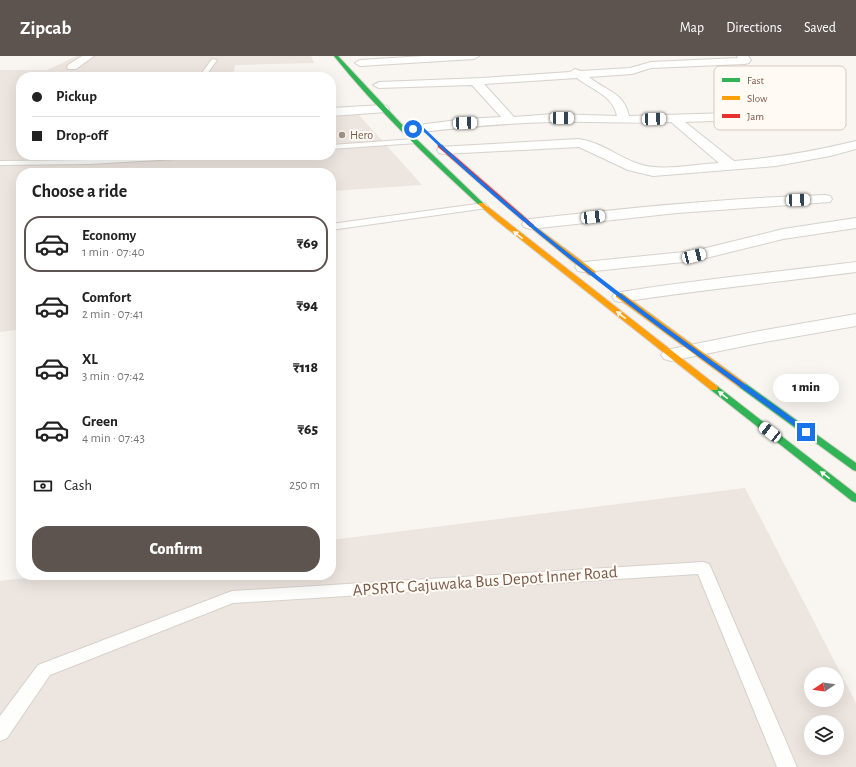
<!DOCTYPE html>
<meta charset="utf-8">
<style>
:root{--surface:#fff;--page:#f2f2f2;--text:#222;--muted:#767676;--line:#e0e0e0;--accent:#5d544f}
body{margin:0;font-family:"Alegreya Sans",sans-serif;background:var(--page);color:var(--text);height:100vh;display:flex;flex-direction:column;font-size:15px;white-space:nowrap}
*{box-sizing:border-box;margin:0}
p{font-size:13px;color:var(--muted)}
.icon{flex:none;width:22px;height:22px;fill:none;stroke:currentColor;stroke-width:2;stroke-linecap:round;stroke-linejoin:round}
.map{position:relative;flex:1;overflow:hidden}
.sheet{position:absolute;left:16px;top:112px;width:320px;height:412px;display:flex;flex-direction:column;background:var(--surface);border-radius:16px;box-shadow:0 4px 16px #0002}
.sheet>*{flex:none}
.guide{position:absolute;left:16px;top:16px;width:320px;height:88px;border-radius:16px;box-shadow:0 4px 16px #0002;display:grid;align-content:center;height:88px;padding:0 16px;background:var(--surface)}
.needle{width:26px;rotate:257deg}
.tools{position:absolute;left:804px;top:611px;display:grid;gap:8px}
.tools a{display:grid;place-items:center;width:40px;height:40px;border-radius:50%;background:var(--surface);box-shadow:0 4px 16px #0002;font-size:20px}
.end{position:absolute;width:18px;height:18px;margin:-9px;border:5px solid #1a73e8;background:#fff;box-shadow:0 0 0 2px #fff}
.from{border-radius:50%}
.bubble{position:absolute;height:28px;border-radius:14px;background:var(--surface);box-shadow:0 4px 16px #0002;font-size:13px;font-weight:800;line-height:28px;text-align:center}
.car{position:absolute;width:12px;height:24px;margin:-12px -6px;border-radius:5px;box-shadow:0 0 3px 1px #0007;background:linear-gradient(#fff 24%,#345 0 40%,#fff 0 76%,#345 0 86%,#fff 0)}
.guide b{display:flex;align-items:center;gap:14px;height:38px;font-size:15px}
.guide b+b{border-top:1px solid var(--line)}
.guide i{width:10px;height:10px;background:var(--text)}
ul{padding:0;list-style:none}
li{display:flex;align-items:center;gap:12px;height:56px;margin:0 8px 6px;padding:0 8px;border:2px solid transparent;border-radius:16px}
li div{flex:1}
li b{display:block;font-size:15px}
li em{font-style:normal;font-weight:800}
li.selected{border-color:var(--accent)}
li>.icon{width:36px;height:36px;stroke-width:1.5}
h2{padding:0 16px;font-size:18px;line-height:48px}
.pay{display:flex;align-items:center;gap:10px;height:44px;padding:0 16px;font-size:15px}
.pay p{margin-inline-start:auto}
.action{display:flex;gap:8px;margin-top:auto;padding:8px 16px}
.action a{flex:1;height:46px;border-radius:16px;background:var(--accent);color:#fff;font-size:16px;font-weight:800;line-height:46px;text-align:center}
header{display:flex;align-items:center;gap:24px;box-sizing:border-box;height:56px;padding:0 20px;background:var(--accent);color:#fff}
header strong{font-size:19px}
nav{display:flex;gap:22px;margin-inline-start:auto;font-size:14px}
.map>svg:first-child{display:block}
</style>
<header>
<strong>Zipcab</strong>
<nav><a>Map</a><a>Directions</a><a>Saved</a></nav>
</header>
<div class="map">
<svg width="856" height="711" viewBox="0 0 856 711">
<rect width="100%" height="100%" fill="#f9f5f0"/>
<path fill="#ede5e0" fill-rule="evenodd" d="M77 0H311L314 7 235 9 233 21H21V99H331V61L358 58 422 129 331 135V117H21V273L0 276V14H47Z
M745 432 856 647V711H0V525L50 519H331V484ZM811 618H837V644H811ZM811 666H837V692H811Z"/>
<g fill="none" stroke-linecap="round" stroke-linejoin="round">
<defs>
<path id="lane" d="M212 3 217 4 205 21H199Z
M414 83 418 85 417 87 331 93V89Z
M170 99H216L212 101 89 108 0 109V105L89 104Z
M484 147 488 150 487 152 331 174V168Z
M703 506 709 508 711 512 797 711H777L698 518 233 547 50 619 7 682 0 685V660L38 609 232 535Z"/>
<path id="street" d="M82 0H94L76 13H68L67 11 68 9Z
M424 0H479L474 3 360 10 355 7 360 4Z
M737 0H748L751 4 749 7 745 8 651 12 632 18 589 21C606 35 624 36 629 60L801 55 803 58 801 61 797 62 685 66 734 105C775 102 815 95 856 85V93L830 100 776 110 653 120 628 114 579 91 444 98 439 97 437 94 439 91 579 83C601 86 618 101 639 108 661 116 695 108 719 107L671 66C631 68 592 65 552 66 509 67 465 71 422 76L418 75 416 72 418 69 465 63 501 61 472 29 379 32 373 29 379 26 482 22 570 16 575 13 581 15 630 12 651 6 738 2ZM577 22C592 34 613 39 617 60L553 58 514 61 484 28Z
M383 49 387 50 389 53 387 56 331 60V52Z
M825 139 830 140 832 143 830 146 677 157 530 173 524 171 522 168 524 165 530 163C628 152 726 142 825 139Z
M856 162V172L783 183 694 205 584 216 578 215 575 211 578 207 584 206 694 195 783 173Z
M856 206V216C778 226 699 234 621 246L615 245 612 241 615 237 621 236C699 223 778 216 856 206Z
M856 258V270L754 288 671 305 664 303 661 299 664 295 671 293 754 276Z"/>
<path id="fast" d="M334 0H338L408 75 483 147V149H479C428 102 377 54 334 0Z
M742 326 745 327 856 407V415L853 414 739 331 738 329 739 327Z
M714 329 717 330 856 438V446L852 445 711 334 710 332Z"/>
<path id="slow" d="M479 147H483L717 330 718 332 717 334H711L495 163 479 149Z
M532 168 595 215V219H589L530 171 529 170Z
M616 237H622L745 327 746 329 745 331H739L616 241Z"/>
<path id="jam" d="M438 89H442L534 169V171H530L438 91Z"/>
</defs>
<use href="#lane" stroke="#d7d1cb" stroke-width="2"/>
<use href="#street" stroke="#d7d1cb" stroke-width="2"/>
<use href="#fast" stroke="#d9d2cb" stroke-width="2"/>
<use href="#slow" stroke="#d9d2cb" stroke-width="2"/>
<use href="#jam" stroke="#d9d2cb" stroke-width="2"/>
<use href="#lane" fill="#fefefd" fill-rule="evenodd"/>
<use href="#street" fill="#fefefd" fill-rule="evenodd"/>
<use href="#fast" fill="#30b455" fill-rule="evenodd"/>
<use href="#slow" fill="#ff9f0a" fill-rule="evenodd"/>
<use href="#jam" fill="#e5322d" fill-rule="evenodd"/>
</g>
<defs><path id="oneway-solid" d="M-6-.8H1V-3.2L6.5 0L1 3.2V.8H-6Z"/></defs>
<g fill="#fffaf3">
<use href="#oneway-solid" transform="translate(518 179) rotate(-142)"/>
<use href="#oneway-solid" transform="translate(621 259) rotate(-142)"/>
<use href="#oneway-solid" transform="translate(723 339) rotate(-142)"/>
<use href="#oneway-solid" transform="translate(825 419) rotate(-142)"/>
</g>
<path fill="#1a73e8" d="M423 71C541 185 676 279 809 374V377H804C672 281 537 187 421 73H411Z"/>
<circle fill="#a69286" stroke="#fffaf3" stroke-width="1.5" cx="342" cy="79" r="4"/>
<g text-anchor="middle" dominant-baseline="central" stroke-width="4" stroke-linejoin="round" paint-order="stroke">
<g font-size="12" fill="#7a5c4d" stroke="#fffaf3" text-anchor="start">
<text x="350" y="79">Hero</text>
</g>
<g font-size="17" fill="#7a5c4d" stroke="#fffaf3">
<text transform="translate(485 525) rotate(-4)">APSRTC Gajuwaka Bus Depot Inner Road</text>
</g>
</g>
<rect x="714" y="10" width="132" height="64" rx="6" fill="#fffaf3" stroke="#d7cbc1" stroke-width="1"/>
<rect x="722" y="22" width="18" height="4" fill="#30b455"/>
<rect x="722" y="40" width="18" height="4" fill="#ff9f0a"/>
<rect x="722" y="58" width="18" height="4" fill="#e5322d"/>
<g font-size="11" fill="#7a5c4d">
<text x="747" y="28">Fast</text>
<text x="747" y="46">Slow</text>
<text x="747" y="64">Jam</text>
</g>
</svg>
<div class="tools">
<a><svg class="needle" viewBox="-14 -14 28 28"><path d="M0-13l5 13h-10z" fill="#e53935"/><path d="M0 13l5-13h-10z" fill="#767676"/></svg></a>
<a><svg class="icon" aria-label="layers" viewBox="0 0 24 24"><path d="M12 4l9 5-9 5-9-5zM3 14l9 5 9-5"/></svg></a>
</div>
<i class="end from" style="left:413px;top:73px"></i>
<i class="end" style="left:806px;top:376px"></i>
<div class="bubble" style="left:773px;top:318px;width:66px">1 min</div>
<i class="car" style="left:562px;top:62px;rotate:91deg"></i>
<i class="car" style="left:654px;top:63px;rotate:88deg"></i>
<i class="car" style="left:465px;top:67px;rotate:88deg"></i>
<i class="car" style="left:798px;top:144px;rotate:88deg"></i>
<i class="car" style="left:593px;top:161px;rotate:83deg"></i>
<i class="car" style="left:694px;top:200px;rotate:76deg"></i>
<i class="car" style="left:770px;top:376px;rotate:308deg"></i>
<div class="guide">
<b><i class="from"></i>Pickup</b>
<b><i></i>Drop-off</b>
</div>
<section class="sheet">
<h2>Choose a ride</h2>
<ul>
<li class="selected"><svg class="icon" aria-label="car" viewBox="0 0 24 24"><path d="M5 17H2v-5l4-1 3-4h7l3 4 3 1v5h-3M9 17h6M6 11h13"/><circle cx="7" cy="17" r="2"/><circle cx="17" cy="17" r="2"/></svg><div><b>Economy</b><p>1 min · 07:40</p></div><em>₹69</em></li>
<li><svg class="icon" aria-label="car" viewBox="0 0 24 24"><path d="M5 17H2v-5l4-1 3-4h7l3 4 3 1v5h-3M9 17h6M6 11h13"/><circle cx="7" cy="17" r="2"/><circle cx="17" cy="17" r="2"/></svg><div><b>Comfort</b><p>2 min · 07:41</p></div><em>₹94</em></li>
<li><svg class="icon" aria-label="car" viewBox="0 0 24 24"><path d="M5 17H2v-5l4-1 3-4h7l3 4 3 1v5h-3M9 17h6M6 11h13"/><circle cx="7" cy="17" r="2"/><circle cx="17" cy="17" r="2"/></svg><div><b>XL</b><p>3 min · 07:42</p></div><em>₹118</em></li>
<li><svg class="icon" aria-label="car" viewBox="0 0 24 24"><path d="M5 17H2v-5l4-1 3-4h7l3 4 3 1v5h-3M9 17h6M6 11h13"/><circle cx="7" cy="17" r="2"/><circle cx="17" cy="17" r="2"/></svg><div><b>Green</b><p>4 min · 07:43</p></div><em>₹65</em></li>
</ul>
<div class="pay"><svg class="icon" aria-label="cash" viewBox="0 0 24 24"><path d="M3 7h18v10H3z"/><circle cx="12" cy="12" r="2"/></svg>Cash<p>250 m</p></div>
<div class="action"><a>Confirm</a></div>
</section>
</div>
